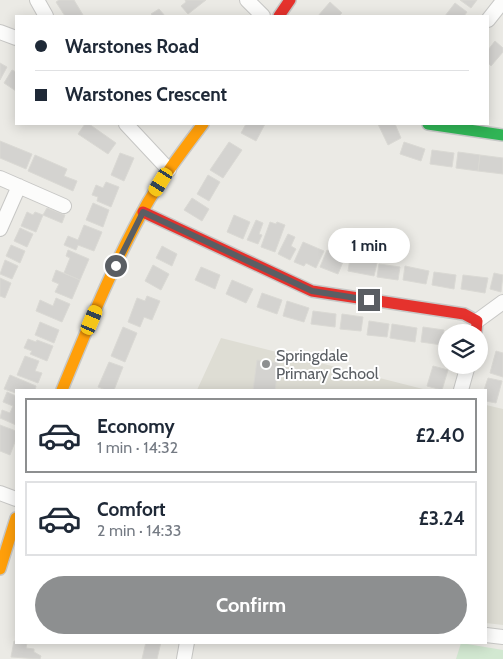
<!DOCTYPE html>
<meta charset="utf-8">
<style>
:root{--surface:#fff;--page:#f6f6f7;--text:#1f2937;--muted:#747a83;--line:#e0e1e3;--accent:#8d8f90}
body{margin:0;font-family:Cabin,sans-serif;background:var(--page);color:var(--text);height:100vh;display:flex;flex-direction:column;font-size:19px;white-space:nowrap}
*{box-sizing:border-box;margin:0}
p{font-size:16px;color:var(--muted)}
.icon{flex:none;width:28px;height:28px;fill:none;stroke:currentColor;stroke-width:2;stroke-linecap:round;stroke-linejoin:round}
.map{position:relative;flex:1;overflow:hidden}
.drawer{position:absolute;left:15px;top:389px;width:472px;height:255px;display:flex;flex-direction:column;background:var(--surface);border-radius:0px;box-shadow:0 2px 12px #0003}
.drawer>*{flex:none}
.guide{position:absolute;left:15px;top:15px;width:474px;height:110px;border-radius:0px;box-shadow:0 2px 12px #0003;display:grid;align-content:center;height:110px;padding:0 20px;background:var(--surface)}
.controls{position:absolute;left:438px;top:324px;display:grid;gap:10px}
.controls a{display:grid;place-items:center;width:50px;height:50px;border-radius:50%;background:var(--surface);box-shadow:0 2px 12px #0003;font-size:25px}
.end{position:absolute;width:22px;height:22px;margin:-11px;border:6px solid #5a5e63;background:#fff;box-shadow:0 0 0 2px #fff}
.from{border-radius:50%}
.bubble{position:absolute;height:35px;border-radius:18px;background:var(--surface);box-shadow:0 2px 12px #0003;font-size:16px;font-weight:700;line-height:35px;text-align:center}
.car{position:absolute;width:15px;height:30px;margin:-15px -8px;border-radius:6px;box-shadow:0 0 4px 1px #0007;background:linear-gradient(#f5c518 24%,#345 0 40%,#f5c518 0 76%,#345 0 86%,#f5c518 0)}
.guide b{display:flex;align-items:center;gap:18px;height:48px;font-size:19px}
.guide b+b{border-top:1px solid var(--line)}
.guide i{width:12px;height:12px;background:var(--text)}
ul{padding:9px 0 0;list-style:none}
li{display:flex;align-items:center;gap:15px;height:75px;margin:0 10px 8px;padding:0 10px;border:2px solid var(--line);border-radius:0px}
li div{flex:1}
li b{display:block;font-size:19px}
li em{font-style:normal;font-weight:700}
li.selected{border-color:var(--accent)}
li>.icon{width:45px;height:45px;stroke-width:1.5}
.primary-button{display:flex;gap:10px;margin-top:auto;padding:10px 20px}
.primary-button a{flex:1;height:58px;border-radius:30px;background:var(--accent);color:#fff;font-size:20px;font-weight:700;line-height:58px;text-align:center}
.map>svg:first-child{display:block}
</style>
<div class="map">
<svg width="503" height="659" viewBox="0 0 503 659">
<rect width="100%" height="100%" fill="#ebeae5"/>
<path fill="#deddd4" d="M221 338 427 390H197Z
M486 405 503 409V625L486 623Z"/>
<path fill="#d2e8d1" d="M461 643 503 650V659H456Z"/>
<path fill="#d4d3d0" stroke="#dad9d4" d="M59 0H74L83 15 65 16 56 2Z
M185 0H206L188 14 181 6 186 2Z
M460 0H477L471 8Z
M330 2 342 13 339 16H318Z
M455 3 467 12 464 16H445Z
M159 9 165 16H153L151 14Z
M495 41 503 48V52L491 66 488 63V50Z
M0 63 7 67 0 80Z
M12 70 16 72V91L4 83Z
M85 124H89L116 143 108 154 78 134Z
M246 124H265L256 141 241 133Z
M378 124H395L401 138 388 145Z
M0 141 32 154 26 169 0 158Z
M229 142 242 150 223 178 210 170Z
M404 142 425 149 421 161 400 154Z
M432 150 454 153 452 167 430 164Z
M458 152 480 155 478 171 456 168Z
M120 153 134 158 124 181 111 175Z
M35 155 67 169 64 176 77 181 73 191 28 171Z
M480 155 503 158V174L478 171Z
M208 175 220 182 209 201 197 194Z
M106 182 119 187 111 207 97 201 98 197 92 195 96 185 103 188Z
M192 198 209 209 202 221 184 210Z
M93 203 109 210 103 227 86 220Z
M47 208 65 215 62 223 43 215Z
M27 212 33 215 35 212 43 215 36 232 21 226Z
M234 215 250 222 243 239 227 232Z
M256 220 263 223 259 234 262 235 258 244 247 240Z
M270 222 276 224 277 222 285 225 275 252 261 247Z
M84 225 102 232 94 251 78 245 76 250 64 245 68 236 78 240Z
M20 228 33 234 27 247 14 241Z
M288 234 295 237 291 246 296 249 290 260 278 254Z
M303 242 324 251 316 268 306 263 304 266 294 262Z
M11 245 25 251 20 263 6 256Z
M162 246 177 254 172 266 156 258Z
M68 250 89 259 80 280 64 273 70 258 66 256Z
M327 250 345 257 338 274 320 267Z
M363 256 378 258 374 276 348 271 350 259 362 261Z
M5 260 18 266 12 279 0 274Z
M379 264 400 267 398 280 377 277Z
M153 265 169 274 161 290 145 281Z
M405 266 429 271 426 284 403 280Z
M201 267 220 275 215 289 195 280Z
M56 270 80 280 72 299 55 292 59 284 52 281Z
M434 272 456 275 454 289 432 285Z
M494 273 503 275 501 292 490 289Z
M463 275 488 278 485 293 461 289Z
M0 278 11 283 5 298 0 296Z
M232 280 253 289 246 303 226 294Z
M262 293 282 300 277 314 257 307Z
M147 296 160 301 152 320 144 317 140 327 128 322 137 298 145 301Z
M56 298 70 304 62 322 36 311 40 300 53 306Z
M287 301 309 308 304 322 283 316Z
M313 311 336 314 335 327 311 324Z
M342 314 363 317 361 331 340 329Z
M369 321 389 324 387 337 367 335Z
M40 322 59 330 54 343 35 335Z
M392 324 417 328 415 342 390 338Z
M123 327 137 333 125 362 111 356Z
M423 327 444 330 442 345 421 342Z
M28 339 36 342 37 340 53 346 47 361 30 354 32 351 24 348Z
M496 351 503 353V377L490 373Z
M25 356 39 361 35 371 42 373 38 383 17 375Z
M257 360 279 363 275 390H253Z
M109 362 123 367 114 390H106L98 387Z
M433 366 448 370 442 390 427 386Z
M10 375 36 386 35 390H16V393L4 389Z
M488 378 502 381 496 403 486 401V390H484Z
M7 392 16 396V425L0 418 2 410 10 413 13 406 3 402Z
M0 425 16 431V439L10 455 0 451Z
M14 641 27 643 26 648 34 649V652L41 656 40 659 11 657Z
M146 642H161L157 659H142Z"/>
<g fill="none" stroke-linecap="round" stroke-linejoin="round">
<defs>
<path id="street" d="M37 0 46 16
M247 0 263 16
M488 20 503 1
M0 32 16 38
M126 124 169 170
M0 178 64 206
M0 229 19 186
M477 321 503 302
M461 390 468 365
M0 493 16 499
M486 635 503 637
M184 659 187 642"/>
<path id="fast" d="M428 124 503 135"/>
<path id="slow" d="M62 390C88 327 114 262 148 202 164 175 184 149 203 124
M0 569 16 518"/>
<path id="jam" d="M279 16 290 0
M143 212 312 291 464 314 477 321 476 332"/>
</defs>
<use href="#street" stroke="#c7c7c5" stroke-width="16"/>
<use href="#fast" stroke="#c7c8c7" stroke-width="14"/>
<use href="#slow" stroke="#c7c8c7" stroke-width="14"/>
<use href="#jam" stroke="#c7c8c7" stroke-width="14"/>
<use href="#street" stroke="#fcfcfb" stroke-width="14"/>
<use href="#fast" stroke="#30b455" stroke-width="11"/>
<use href="#slow" stroke="#ff9f0a" stroke-width="11"/>
<use href="#jam" stroke="#e5322d" stroke-width="11"/>
</g>
<g fill="none" stroke-linecap="round" stroke-linejoin="round">
<path stroke="#5a5e63" stroke-width="6" d="M116 266 143 212 312 291 369 300"/>
</g>
<circle fill="#8d8f90" stroke="#fff" stroke-width="2" cx="266" cy="364" r="5"/>
<g text-anchor="middle" dominant-baseline="central" stroke-width="4" stroke-linejoin="round" paint-order="stroke">
<g font-size="16" fill="#5a5e63" stroke="#fff" text-anchor="start">
<text x="276" y="355">Springdale<tspan x="276" dy="18">Primary School</tspan></text>
</g>
</g>
</svg>
<div class="controls">
<a><svg class="icon" aria-label="layers" viewBox="0 0 24 24"><path d="M12 4l9 5-9 5-9-5zM3 14l9 5 9-5"/></svg></a>
</div>
<i class="end from" style="left:116px;top:266px"></i>
<i class="end" style="left:369px;top:300px"></i>
<div class="bubble" style="left:328px;top:228px;width:82px">1 min</div>
<i class="car" style="left:161px;top:182px;rotate:212deg"></i>
<i class="car" style="left:92px;top:320px;rotate:23deg"></i>
<div class="guide">
<b><i class="from"></i>Warstones Road</b>
<b><i></i>Warstones Crescent</b>
</div>
<section class="drawer">
<ul>
<li class="selected"><svg class="icon" aria-label="car" viewBox="0 0 24 24"><path d="M5 17H2v-5l4-1 3-4h7l3 4 3 1v5h-3M9 17h6M6 11h13"/><circle cx="7" cy="17" r="2"/><circle cx="17" cy="17" r="2"/></svg><div><b>Economy</b><p>1 min · 14:32</p></div><em>£2.40</em></li>
<li><svg class="icon" aria-label="car" viewBox="0 0 24 24"><path d="M5 17H2v-5l4-1 3-4h7l3 4 3 1v5h-3M9 17h6M6 11h13"/><circle cx="7" cy="17" r="2"/><circle cx="17" cy="17" r="2"/></svg><div><b>Comfort</b><p>2 min · 14:33</p></div><em>£3.24</em></li>
</ul>
<div class="primary-button"><a>Confirm</a></div>
</section>
</div>
